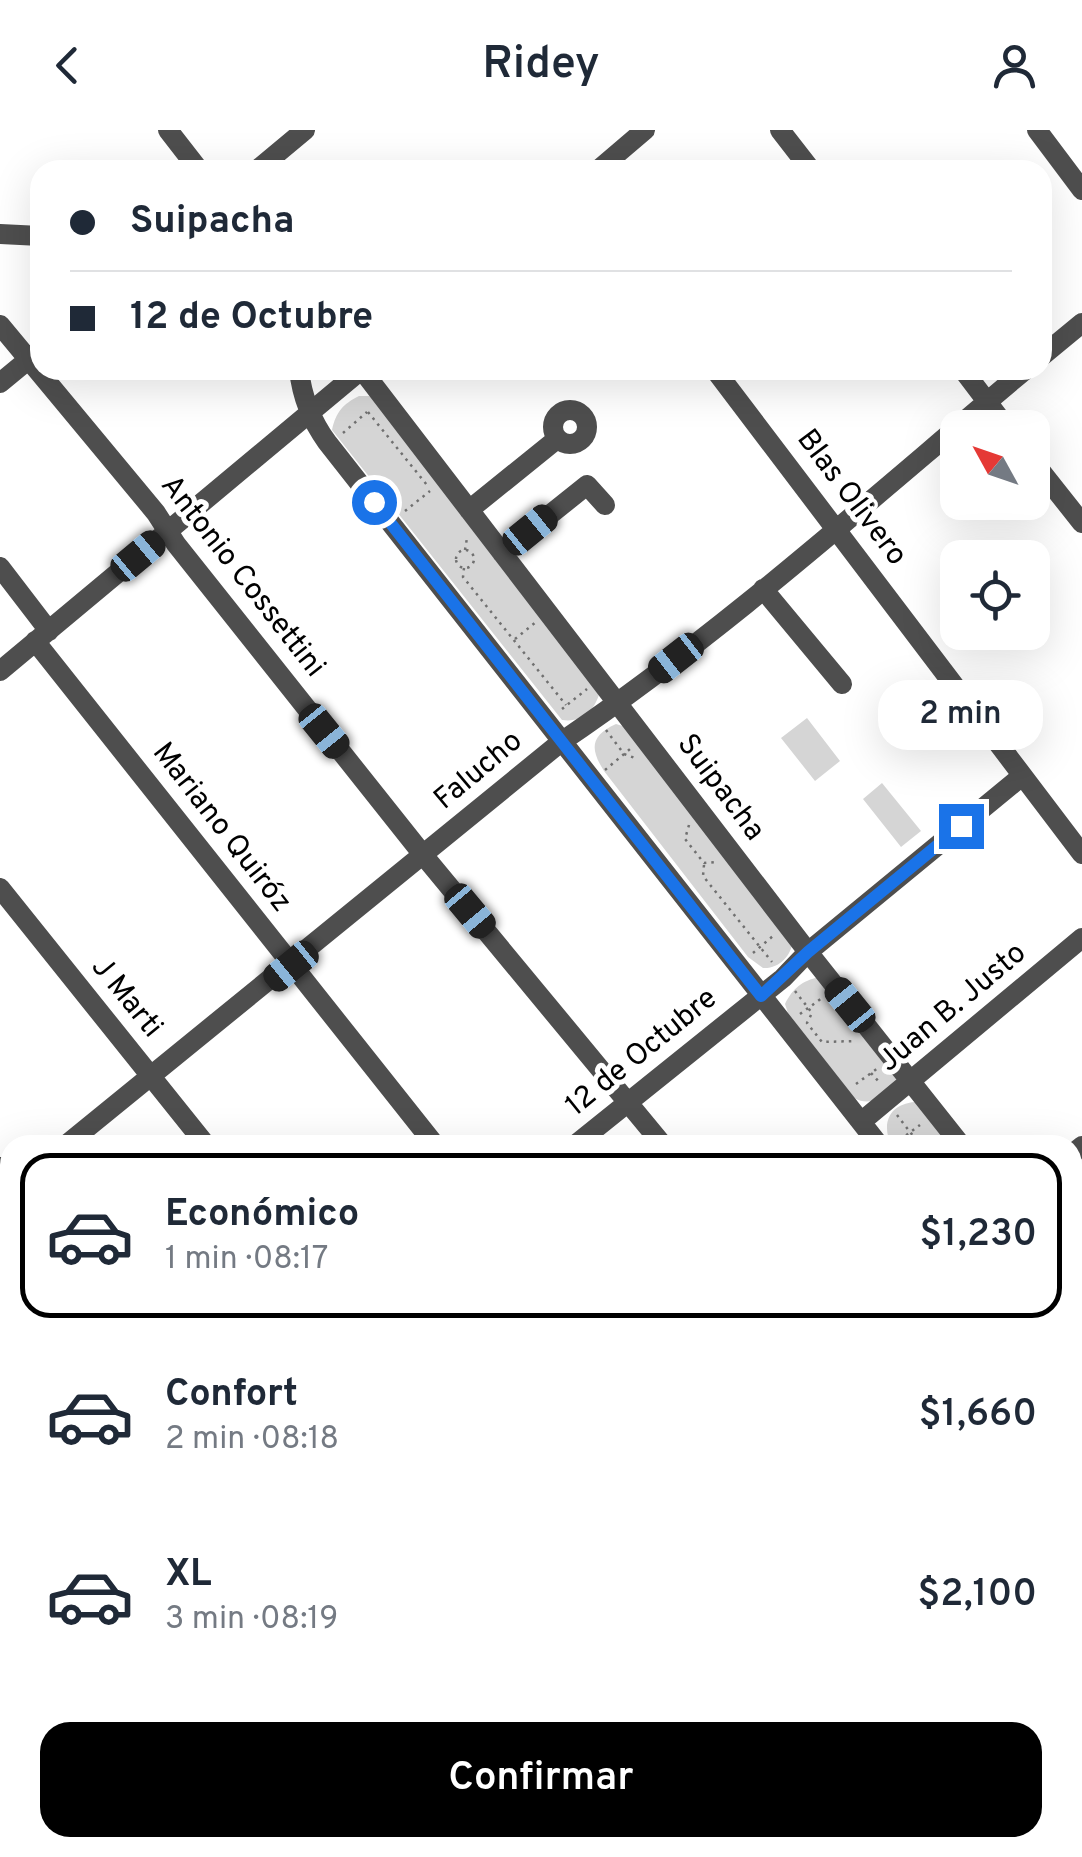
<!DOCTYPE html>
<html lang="es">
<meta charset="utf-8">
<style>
:root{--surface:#fff;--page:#f2f2f3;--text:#1f2937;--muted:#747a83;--line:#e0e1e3;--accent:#000}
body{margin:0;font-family:Overpass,sans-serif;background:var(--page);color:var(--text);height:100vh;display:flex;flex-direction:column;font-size:38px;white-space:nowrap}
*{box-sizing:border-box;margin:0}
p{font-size:32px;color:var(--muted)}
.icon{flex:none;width:55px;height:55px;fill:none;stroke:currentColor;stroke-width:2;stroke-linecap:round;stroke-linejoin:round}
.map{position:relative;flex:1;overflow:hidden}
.side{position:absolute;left:0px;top:1005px;width:1082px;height:722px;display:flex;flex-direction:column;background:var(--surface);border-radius:30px 30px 0 0;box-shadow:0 10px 40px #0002}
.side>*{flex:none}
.top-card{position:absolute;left:30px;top:30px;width:1022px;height:220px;border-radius:30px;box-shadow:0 10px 40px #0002;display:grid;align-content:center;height:220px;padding:0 40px;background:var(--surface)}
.needle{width:65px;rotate:310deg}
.controls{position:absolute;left:940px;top:280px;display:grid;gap:20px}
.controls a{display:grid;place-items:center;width:110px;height:110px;border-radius:20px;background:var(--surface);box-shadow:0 10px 40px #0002;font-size:50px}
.end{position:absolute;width:45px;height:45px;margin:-22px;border:12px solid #1a73e8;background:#fff;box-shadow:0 0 0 5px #fff}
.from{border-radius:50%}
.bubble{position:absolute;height:70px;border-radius:30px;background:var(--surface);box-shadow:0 10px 40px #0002;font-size:32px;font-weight:600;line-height:70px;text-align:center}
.car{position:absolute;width:30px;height:60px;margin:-30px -15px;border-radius:12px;box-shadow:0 0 8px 2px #0007;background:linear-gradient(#222 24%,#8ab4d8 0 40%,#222 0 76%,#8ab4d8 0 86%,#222 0)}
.top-card b{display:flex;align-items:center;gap:35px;height:95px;font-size:38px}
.top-card b+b{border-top:2px solid var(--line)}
.top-card i{width:25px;height:25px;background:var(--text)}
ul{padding:18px 0 0;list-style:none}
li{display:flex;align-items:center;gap:30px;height:165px;margin:0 20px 15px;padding:0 20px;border:5px solid transparent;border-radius:30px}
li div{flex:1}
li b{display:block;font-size:38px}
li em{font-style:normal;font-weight:600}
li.on{border-color:var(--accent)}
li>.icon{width:90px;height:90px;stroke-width:1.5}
.action{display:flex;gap:20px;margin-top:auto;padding:20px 40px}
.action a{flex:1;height:115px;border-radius:30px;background:var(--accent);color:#fff;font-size:40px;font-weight:600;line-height:115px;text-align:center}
header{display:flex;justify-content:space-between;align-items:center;height:130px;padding:0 40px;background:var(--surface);font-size:45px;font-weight:600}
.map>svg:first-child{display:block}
</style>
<header><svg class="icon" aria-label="back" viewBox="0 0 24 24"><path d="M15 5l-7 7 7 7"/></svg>Ridey<svg class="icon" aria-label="person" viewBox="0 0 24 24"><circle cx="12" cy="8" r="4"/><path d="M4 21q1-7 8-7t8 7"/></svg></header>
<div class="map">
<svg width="1082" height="1727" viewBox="0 0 1082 1727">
<rect width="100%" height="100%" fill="#fff"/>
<path fill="#d5d5d5" d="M359 266H371L601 558C596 579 584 593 562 590L332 300C336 282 343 274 359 266Z
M807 588 840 631 815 651 781 608Z
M616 594 629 598 793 811C791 826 779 839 763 838L748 827 604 641C590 619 590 606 616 594Z
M882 653 921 701 901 717 863 669Z
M819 847 898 947C891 965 872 978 854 968L788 883 785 874C793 858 802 851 819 847Z
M915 972 955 1015H891C881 992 890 974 915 972Z
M1072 1172 1082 1185V1262L1073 1251Z"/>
<path fill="#bebebe" stroke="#929292" stroke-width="2.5" d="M1072 1659 1082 1670V1714L1066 1727H993L999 1720 996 1718H1072Z"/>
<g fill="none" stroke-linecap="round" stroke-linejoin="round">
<path stroke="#707070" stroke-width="2.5" stroke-dasharray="2.5 5" stroke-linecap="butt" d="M368 282 427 355
M343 303 367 282
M405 381 430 361
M465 420 467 408
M456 429a9 9 0 1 1 18 0a9 9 0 1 1-18 0Z
M464 438 463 447 566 575
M515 509 536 492
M562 579 587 559
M606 600 624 624 635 628
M605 640 630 619
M689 695 685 709 704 733 716 732
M704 735 703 746 772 832
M753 823 773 806
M795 861 812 883 807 893 822 912 856 911
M800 884 822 868
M871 943 880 953
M856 954 878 938
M897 985 920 1015
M894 1014 920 995
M1072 1202 1082 1214"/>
<path stroke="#4e4e4e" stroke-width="20" d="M168 0 199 40
M780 0 811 40
M1037 0 1082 60
M257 40 305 0
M598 40 645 0
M0 104 40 106
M0 195 156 383 176 414 424 726 663 1015
M1042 226 1082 193
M299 240C302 267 311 290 327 312L879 1015
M362 240 808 822 961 1015
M715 240 1082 724
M963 240 1007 298
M0 253 40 220
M553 297a17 17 0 1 1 34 0a17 17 0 1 1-34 0Z
M1032 330 1082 393
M469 380 557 309
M502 423 587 355 605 375
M0 437 49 501
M763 459 842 554
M35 511 435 1015
M0 541 361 240
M0 758 206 1015
M861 992 1082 808
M66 1015 561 612C725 501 873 367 1025 240
M575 1015 783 848 808 822 1022 646
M1072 1024 1082 1016
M0 1037 10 1050
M1072 1162 1082 1174
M1072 1262 1082 1274
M0 1277 10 1269
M0 1382 10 1394
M1072 1526 1082 1538
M288 1718 296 1727
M550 1718 557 1727
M777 1718 785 1727
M969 1718 977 1727"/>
<path stroke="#000" stroke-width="25" d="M1072 1608 1082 1601
M917 1727 930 1718"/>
</g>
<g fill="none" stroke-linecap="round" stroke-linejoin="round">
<path stroke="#1a73e8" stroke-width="12" d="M374 372 761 866 808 822 961 696"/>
</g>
<g text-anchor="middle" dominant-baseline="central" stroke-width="10" stroke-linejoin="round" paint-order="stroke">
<g font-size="30" fill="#000" stroke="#fff">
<text transform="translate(851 368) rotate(53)">Blas Olivero</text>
<text transform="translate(242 447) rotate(52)">Antonio Cossettini</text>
<text transform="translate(479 641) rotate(-40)">Falucho</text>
<text transform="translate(720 658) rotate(53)">Suipacha</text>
<text transform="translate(221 698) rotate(52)">Mariano Quiróz</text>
<text transform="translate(126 868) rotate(51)">J Marti</text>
<text transform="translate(953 878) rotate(-40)">Juan B. Justo</text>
<text transform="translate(642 923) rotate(-39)">12 de Octubre</text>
</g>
</g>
</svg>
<div class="controls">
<a><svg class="needle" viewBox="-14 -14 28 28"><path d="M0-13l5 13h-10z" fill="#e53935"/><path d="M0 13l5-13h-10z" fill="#747a83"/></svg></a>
<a><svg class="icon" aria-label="locate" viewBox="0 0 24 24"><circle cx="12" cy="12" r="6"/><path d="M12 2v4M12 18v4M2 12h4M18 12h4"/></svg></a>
</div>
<i class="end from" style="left:374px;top:372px"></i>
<i class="end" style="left:961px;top:696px"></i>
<div class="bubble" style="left:878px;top:550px;width:165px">2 min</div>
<i class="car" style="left:530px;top:400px;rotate:51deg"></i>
<i class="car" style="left:138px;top:426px;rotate:50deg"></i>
<i class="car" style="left:676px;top:528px;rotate:232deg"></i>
<i class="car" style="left:324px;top:601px;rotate:141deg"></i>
<i class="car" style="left:470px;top:781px;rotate:140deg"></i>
<i class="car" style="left:291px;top:836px;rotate:231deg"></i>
<i class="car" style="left:850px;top:875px;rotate:321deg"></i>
<div class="top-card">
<b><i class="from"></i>Suipacha</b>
<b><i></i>12 de Octubre</b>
</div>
<section class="side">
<ul>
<li class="on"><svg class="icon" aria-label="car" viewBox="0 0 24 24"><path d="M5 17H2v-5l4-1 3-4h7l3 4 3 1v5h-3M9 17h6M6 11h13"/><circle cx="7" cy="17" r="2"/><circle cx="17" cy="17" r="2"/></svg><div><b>Económico</b><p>1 min · 08:17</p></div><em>$1,230</em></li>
<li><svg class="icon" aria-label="car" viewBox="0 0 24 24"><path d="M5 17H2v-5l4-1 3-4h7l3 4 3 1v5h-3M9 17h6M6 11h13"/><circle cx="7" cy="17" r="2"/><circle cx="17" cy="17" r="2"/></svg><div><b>Confort</b><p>2 min · 08:18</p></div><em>$1,660</em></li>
<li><svg class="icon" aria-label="car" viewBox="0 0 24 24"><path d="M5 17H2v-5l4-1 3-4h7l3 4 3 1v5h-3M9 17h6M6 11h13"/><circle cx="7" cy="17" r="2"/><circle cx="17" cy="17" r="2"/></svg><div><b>XL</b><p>3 min · 08:19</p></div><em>$2,100</em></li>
</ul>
<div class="action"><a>Confirmar</a></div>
</section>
</div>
